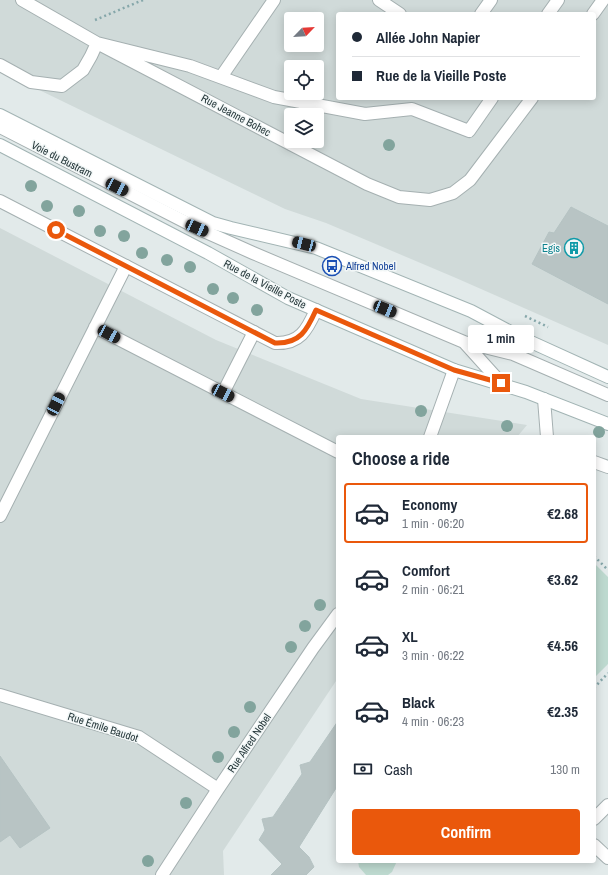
<!DOCTYPE html>
<meta charset="utf-8">
<style>
:root{--surface:#fff;--page:#f2f2f3;--text:#1f2937;--muted:#747a83;--line:#e0e1e3;--accent:#ea580c}
body{margin:0;font-family:"Archivo Narrow",sans-serif;background:var(--page);color:var(--text);height:100vh;display:flex;flex-direction:column;font-size:15px;white-space:nowrap}
*{box-sizing:border-box;margin:0}
p{font-size:13px;color:var(--muted)}
.icon{flex:none;width:22px;height:22px;fill:none;stroke:currentColor;stroke-width:2;stroke-linecap:round;stroke-linejoin:round}
.map{position:relative;flex:1;overflow:hidden}
.panel{position:absolute;left:336px;top:435px;width:260px;height:428px;display:flex;flex-direction:column;background:var(--surface);border-radius:4px;box-shadow:0 2px 10px #0003}
.panel>*{flex:none}
.hud{position:absolute;left:336px;top:12px;width:260px;height:88px;border-radius:4px;box-shadow:0 2px 10px #0003;display:grid;align-content:center;height:88px;padding:0 16px;background:var(--surface)}
.needle{width:26px;rotate:65deg}
.tools{position:absolute;left:284px;top:12px;display:grid;gap:8px}
.tools a{display:grid;place-items:center;width:40px;height:40px;border-radius:4px;background:var(--surface);box-shadow:0 2px 10px #0003;font-size:20px}
.end{position:absolute;width:18px;height:18px;margin:-9px;border:5px solid #ea580c;background:#fff;box-shadow:0 0 0 2px #fff}
.from{border-radius:50%}
.bubble{position:absolute;height:28px;border-radius:4px;background:var(--surface);box-shadow:0 2px 10px #0003;font-size:13px;font-weight:800;line-height:28px;text-align:center}
.car{position:absolute;width:12px;height:24px;margin:-12px -6px;border-radius:5px;box-shadow:0 0 3px 1px #0007;background:linear-gradient(#222 24%,#8ab4d8 0 40%,#222 0 76%,#8ab4d8 0 86%,#222 0)}
.hud b{display:flex;align-items:center;gap:14px;height:38px;font-size:15px}
.hud b+b{border-top:1px solid var(--line)}
.hud i{width:10px;height:10px;background:var(--text)}
ul{padding:0;list-style:none}
li{display:flex;align-items:center;gap:12px;height:60px;margin:0 8px 6px;padding:0 8px;border:2px solid transparent;border-radius:4px}
li div{flex:1}
li b{display:block;font-size:15px}
li em{font-style:normal;font-weight:800}
li.selected{border-color:var(--accent)}
li>.icon{width:36px;height:36px;stroke-width:1.5}
h2{padding:0 16px;font-size:18px;line-height:48px}
.pay{display:flex;align-items:center;gap:10px;height:44px;padding:0 16px;font-size:15px}
.pay p{margin-inline-start:auto}
.button{display:flex;gap:8px;margin-top:auto;padding:8px 16px}
.button a{flex:1;height:46px;border-radius:4px;background:var(--accent);color:#fff;font-size:16px;font-weight:800;line-height:46px;text-align:center}
.map>svg:first-child{display:block}
</style>
<div class="map">
<svg width="608" height="875" viewBox="0 0 608 875">
<rect width="100%" height="100%" fill="#e2eaea"/>
<path fill="#d0dad9" fill-rule="evenodd" d="M0 0H608V345L456 278 326 223 285 209 0 71ZM338 14H594V98H338ZM291 19H317V45H291ZM291 67H317V93H291ZM291 115H317V141H291Z
M0 228 216 340 361 399 527 425 517 437H338V678L223 851 224 875H0Z"/>
<path fill="#bdd9cf" d="M594 563 608 577V664L594 678Z
M358 861H397L392 872 388 875H366L359 867Z"/>
<path fill="#b8c4c4" stroke="#b5c3c3" d="M571 207 608 226V304L532 264 549 232 554 233Z
M338 721V785L299 847 309 857 314 867 306 875H271L282 864 259 840 265 830 262 819 273 817 302 774 300 765 310 762Z
M0 756 50 828 20 848 10 835 0 842Z"/>
<g fill="none" stroke-linecap="round" stroke-linejoin="round">
<defs>
<path id="lane" d="M22 0 97 43 367 184 399 197 430 200 453 193 470 180 532 98
M379 0 400 14
M481 14 491 0
M548 14 558 0
M593 14 603 0
M0 65 31 82 62 86 83 70 91 56 97 43 190 66 274 97 365 114 412 109 469 131 492 98
M221 77 274 0
M0 127 197 228 253 253 464 342 513 354 608 395
M95 327 338 452
M464 342 501 383
M223 393 254 332
M0 516 126 266
M594 819 608 805"/>
<path id="street" d="M0 201 275 343C300 344 307 330 316 310
M544 399 547 437
M430 437 454 370
M594 462 608 467
M0 695 139 737 218 789
M594 845 608 858
M162 875 218 789 313 648 338 614"/>
<path id="secondary" d="M0 115 213 223 231 228 316 248 471 311 520 337 608 377
M0 145 208 253 288 298 454 370 526 392 608 424"/>
</defs>
<use href="#lane" stroke="#a5b0b1" stroke-width="14"/>
<use href="#street" stroke="#a5b0b1" stroke-width="14"/>
<use href="#secondary" stroke="#a2b4b4" stroke-width="14"/>
<path stroke="#86a7aa" stroke-width="2.5" stroke-dasharray="2 3" stroke-linecap="butt" d="M95 20 143 0
M525 316 548 327
M594 556 608 570
M594 688 608 673"/>
<use href="#lane" stroke="#fff" stroke-width="12"/>
<use href="#street" stroke="#fff" stroke-width="12"/>
<use href="#secondary" stroke="#fff" stroke-width="12"/>
</g>
<g fill="#82a49d">
<circle cx="389" cy="145" r="6"/>
<circle cx="31" cy="186" r="6"/>
<circle cx="47" cy="206" r="6"/>
<circle cx="79" cy="211" r="6"/>
<circle cx="100" cy="231" r="6"/>
<circle cx="124" cy="236" r="6"/>
<circle cx="142" cy="253" r="6"/>
<circle cx="167" cy="260" r="6"/>
<circle cx="190" cy="267" r="6"/>
<circle cx="213" cy="289" r="6"/>
<circle cx="233" cy="298" r="6"/>
<circle cx="257" cy="310" r="6"/>
<circle cx="421" cy="411" r="6"/>
<circle cx="507" cy="426" r="6"/>
<circle cx="599" cy="432" r="6"/>
<circle cx="320" cy="605" r="6"/>
<circle cx="305" cy="626" r="6"/>
<circle cx="291" cy="647" r="6"/>
<circle cx="250" cy="707" r="6"/>
<circle cx="234" cy="732" r="6"/>
<circle cx="218" cy="757" r="6"/>
<circle cx="186" cy="803" r="6"/>
<circle cx="148" cy="861" r="6"/>
</g>
<g fill="none" stroke-linecap="round" stroke-linejoin="round">
<path stroke="#ea580c" stroke-width="5" d="M56 230 275 343C300 344 307 330 316 310L454 370 501 383"/>
</g>
<defs>
<symbol id="building-ring" viewBox="-11 -11 22 22"><circle r="9.5" fill="#f2f7f7" stroke="#0f9aa8" stroke-width="1.5"/><path d="M-4-6H4V6H1V3H-1V6H-4ZM-2.5-4.3h1.7v1.8h-1.7ZM.8-4.3h1.7v1.8H.8ZM-2.5-1h1.7V.8h-1.7ZM.8-1h1.7V.8H.8Z" fill="#0f9aa8"/></symbol>
<symbol id="bus-ring" viewBox="-11 -11 22 22"><circle r="9.5" fill="#f2f7f7" stroke="#1a4fb4" stroke-width="1.5"/><path d="M-5-6H5V4H4V6H2V4H-2V6H-4V4H-5ZM-3.5-4V0h7V-4ZM-3.5 1.2v1.5H-2V1.2ZM2 1.2v1.5H3.5V1.2Z" fill="#1a4fb4"/></symbol>
</defs>
<g fill-rule="evenodd">
<use href="#building-ring" x="563" y="237" width="22" height="22"/>
<use href="#bus-ring" x="321" y="255" width="22" height="22"/>
</g>
<g text-anchor="middle" dominant-baseline="central" stroke-width="3" stroke-linejoin="round" paint-order="stroke">
<g font-size="11" fill="#243639" stroke="#f2f7f7">
<text transform="translate(236 115) rotate(28)">Rue Jeanne Bohec</text>
<text transform="translate(62 159) rotate(27)">Voie du Bustram</text>
<text transform="translate(265 284) rotate(28)">Rue de la Vieille Poste</text>
<text transform="translate(103 727) rotate(18)">Rue Émile Baudot</text>
<text transform="translate(249 743) rotate(-56)">Rue Alfred Nobel</text>
</g>
<g font-size="11" fill="#0d838f" stroke="#f2f7f7" text-anchor="end">
<text x="560" y="248">Egis</text>
</g>
<g font-size="11" fill="#164399" stroke="#f2f7f7" text-anchor="start">
<text x="346" y="266">Alfred Nobel</text>
</g>
</g>
</svg>
<div class="tools">
<a><svg class="needle" viewBox="-14 -14 28 28"><path d="M0-13l5 13h-10z" fill="#e53935"/><path d="M0 13l5-13h-10z" fill="#747a83"/></svg></a>
<a><svg class="icon" aria-label="locate" viewBox="0 0 24 24"><circle cx="12" cy="12" r="6"/><path d="M12 2v4M12 18v4M2 12h4M18 12h4"/></svg></a>
<a><svg class="icon" aria-label="layers" viewBox="0 0 24 24"><path d="M12 4l9 5-9 5-9-5zM3 14l9 5 9-5"/></svg></a>
</div>
<i class="end from" style="left:56px;top:230px"></i>
<i class="end" style="left:501px;top:383px"></i>
<div class="bubble" style="left:468px;top:325px;width:66px">1 min</div>
<i class="car" style="left:117px;top:187px;rotate:117deg"></i>
<i class="car" style="left:197px;top:228px;rotate:114deg"></i>
<i class="car" style="left:304px;top:244px;rotate:285deg"></i>
<i class="car" style="left:385px;top:309px;rotate:112deg"></i>
<i class="car" style="left:109px;top:334px;rotate:118deg"></i>
<i class="car" style="left:223px;top:393px;rotate:117deg"></i>
<i class="car" style="left:56px;top:404px;rotate:26deg"></i>
<div class="hud">
<b><i class="from"></i>Allée John Napier</b>
<b><i></i>Rue de la Vieille Poste</b>
</div>
<section class="panel">
<h2>Choose a ride</h2>
<ul>
<li class="selected"><svg class="icon" aria-label="car" viewBox="0 0 24 24"><path d="M5 17H2v-5l4-1 3-4h7l3 4 3 1v5h-3M9 17h6M6 11h13"/><circle cx="7" cy="17" r="2"/><circle cx="17" cy="17" r="2"/></svg><div><b>Economy</b><p>1 min · 06:20</p></div><em>€2.68</em></li>
<li><svg class="icon" aria-label="car" viewBox="0 0 24 24"><path d="M5 17H2v-5l4-1 3-4h7l3 4 3 1v5h-3M9 17h6M6 11h13"/><circle cx="7" cy="17" r="2"/><circle cx="17" cy="17" r="2"/></svg><div><b>Comfort</b><p>2 min · 06:21</p></div><em>€3.62</em></li>
<li><svg class="icon" aria-label="car" viewBox="0 0 24 24"><path d="M5 17H2v-5l4-1 3-4h7l3 4 3 1v5h-3M9 17h6M6 11h13"/><circle cx="7" cy="17" r="2"/><circle cx="17" cy="17" r="2"/></svg><div><b>XL</b><p>3 min · 06:22</p></div><em>€4.56</em></li>
<li><svg class="icon" aria-label="car" viewBox="0 0 24 24"><path d="M5 17H2v-5l4-1 3-4h7l3 4 3 1v5h-3M9 17h6M6 11h13"/><circle cx="7" cy="17" r="2"/><circle cx="17" cy="17" r="2"/></svg><div><b>Black</b><p>4 min · 06:23</p></div><em>€2.35</em></li>
</ul>
<div class="pay"><svg class="icon" aria-label="cash" viewBox="0 0 24 24"><path d="M3 7h18v10H3z"/><circle cx="12" cy="12" r="2"/></svg>Cash<p>130 m</p></div>
<div class="button"><a>Confirm</a></div>
</section>
</div>
